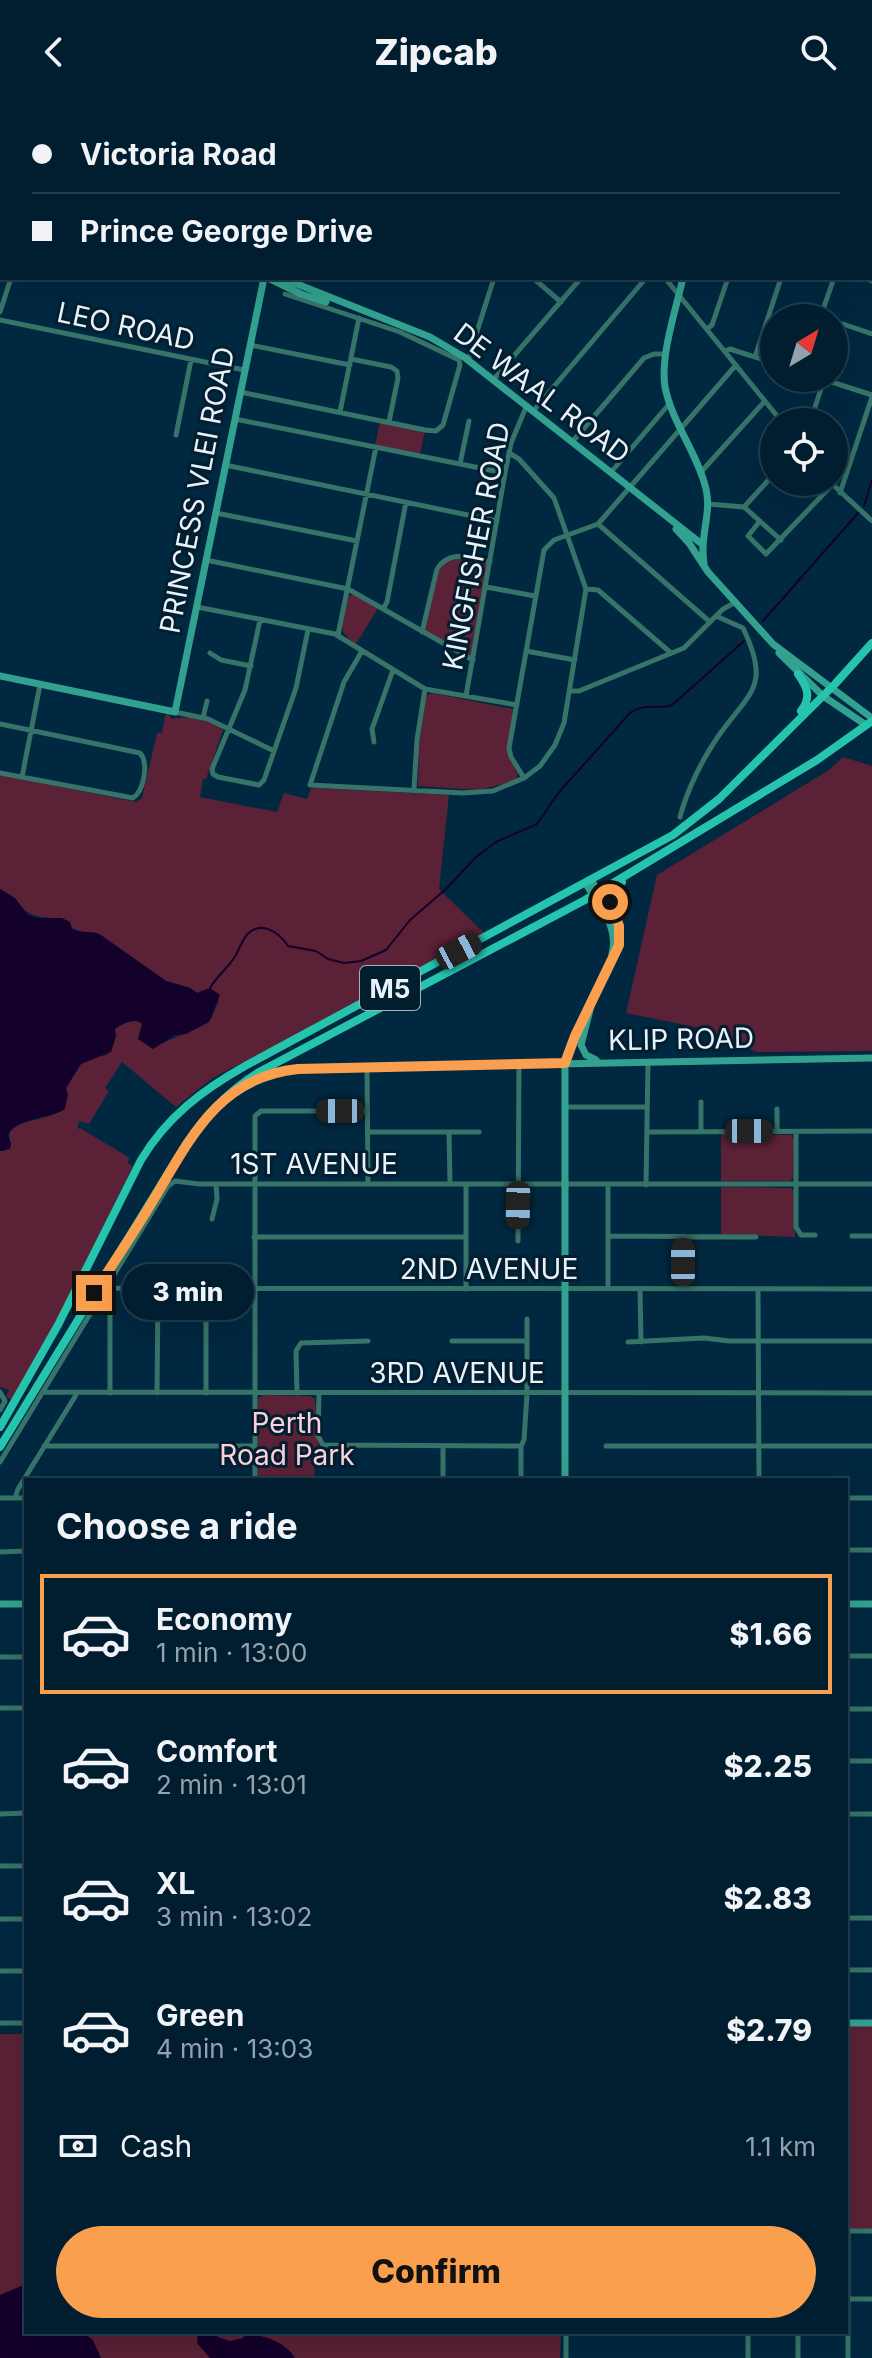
<!DOCTYPE html>
<meta charset="utf-8">
<style>
:root{--surface:#001e30;--page:#0a2738;--text:#f1f3f6;--muted:#95a2ab;--line:#223c4c;--accent:#f99f4d}
body{margin:0;font-family:Inter,sans-serif;background:var(--page);color:var(--text);height:100vh;display:flex;flex-direction:column;font-size:30px;white-space:nowrap}
*{box-sizing:border-box;margin:0}
p{font-size:26px;color:var(--muted)}
.icon{flex:none;width:44px;height:44px;fill:none;stroke:currentColor;stroke-width:2;stroke-linecap:round;stroke-linejoin:round}
.map{position:relative;flex:1;overflow:hidden}
.panel{position:absolute;left:24px;top:1374px;width:824px;height:856px;display:flex;flex-direction:column;background:var(--surface);border-radius:0px;box-shadow:0 8px 32px #0002,0 0 0 2px var(--line)}
.panel>*{flex:none}
.top-card{position:absolute;left:0px;top:0px;width:872px;height:176px;box-shadow:0 8px 32px #0002,0 0 0 2px var(--line);display:grid;align-content:center;height:176px;padding:0 32px;background:var(--surface)}
.needle{width:52px;rotate:38deg}
.controls{position:absolute;left:760px;top:200px;display:grid;gap:16px}
.controls a{display:grid;place-items:center;width:88px;height:88px;border-radius:50%;background:var(--surface);box-shadow:0 8px 32px #0002,0 0 0 2px var(--line);font-size:40px}
.end{position:absolute;width:36px;height:36px;margin:-18px;border:10px solid #f99f4d;background:#111;box-shadow:0 0 0 4px #111}
.from{border-radius:50%}
.bubble{position:absolute;height:56px;border-radius:28px;background:var(--surface);box-shadow:0 8px 32px #0002,0 0 0 2px var(--line);font-size:26px;font-weight:800;line-height:56px;text-align:center}
.car{position:absolute;width:24px;height:48px;margin:-24px -12px;border-radius:10px;box-shadow:0 0 6px 2px #0007;background:linear-gradient(#222 24%,#8ab4d8 0 40%,#222 0 76%,#8ab4d8 0 86%,#222 0)}
.top-card b{display:flex;align-items:center;gap:28px;height:76px;font-size:30px}
.top-card b+b{border-top:2px solid var(--line)}
.top-card i{width:20px;height:20px;background:var(--text)}
ul{padding:0;list-style:none}
li{display:flex;align-items:center;gap:24px;height:120px;margin:0 16px 12px;padding:0 16px;border:4px solid transparent;border-radius:0px}
li div{flex:1}
li b{display:block;font-size:30px}
li em{font-style:normal;font-weight:800}
li.current{border-color:var(--accent)}
li>.icon{width:72px;height:72px;stroke-width:1.5}
h2{padding:0 32px;font-size:36px;line-height:96px}
.pay{display:flex;align-items:center;gap:20px;height:88px;padding:0 32px;font-size:30px}
.pay p{margin-inline-start:auto}
.cta{display:flex;gap:16px;margin-top:auto;padding:16px 32px}
.cta a{flex:1;height:92px;border-radius:48px;background:var(--accent);color:#111;font-size:32px;font-weight:800;line-height:92px;text-align:center}
header{display:flex;justify-content:space-between;align-items:center;height:104px;padding:0 32px;background:var(--surface);font-size:36px;font-weight:800}
.map>svg:first-child{display:block}
</style>
<header><svg class="icon" aria-label="back" viewBox="0 0 24 24"><path d="M15 5l-7 7 7 7"/></svg>Zipcab<svg class="icon" aria-label="search" viewBox="0 0 24 24"><circle cx="10" cy="10" r="6"/><path d="M15 15l6 6"/></svg></header>
<div class="map">
<svg width="872" height="2254" viewBox="0 0 872 2254">
<rect width="100%" height="100%" fill="#002840"/>
<path fill="#5b2136" d="M380 318 425 327 420 350 375 341Z
M452 452 490 458 473 556 422 528 437 465Z
M352 490 378 504 356 540C334 526 343 516 348 493Z
M432 589 513 605 509 655 518 670 516 676 480 686 418 682 419 642 426 592Z
M168 609 172 615C188 611 209 615 223 626L206 675H203L200 693 277 708 284 689 307 695 311 685 315 684 449 691 439 785 485 830 213 974 176 1003 122 958 105 984 109 987 89 1020 79 1017 77 1025 80 1024 130 1054 127 1059 133 1062 56 1218 11 1296 6 1293 9 1286 0 1283V1047H5L10 1037 9 1027C25 1014 47 1017 64 1005L68 990 65 985 81 960 93 953 107 951C116 939 114 937 115 925 122 920 131 915 140 918L142 920 138 935 161 940C171 935 206 922 211 915 214 910 216 902 219 896L207 885 197 889 190 884 166 877 95 828C79 829 73 826 62 814 16 814 32 804 0 785V671L136 698 142 694 157 629H162L165 612Z
M843 653 872 662V947L757 948 695 923 626 909 657 771 829 666Z
M721 1030 791 1031 794 1036 793 1074 790 1077H721Z
M721 1083 791 1084 795 1089V1133L721 1130Z
M263 1291 310 1292 315 1295 317 1334 319 1341 315 1347 314 1376H258V1295Z
M846 1921H872V2126H846Z
M0 1930H26V2228H561L560 2254H0Z"/>
<path fill="#13002b" d="M0 785 15 794 28 811 39 814H62L70 818 72 825C82 830 91 826 101 831L166 877 190 884 197 889 210 884 220 891 209 918 186 930 175 931 153 945 138 935 142 921 140 918C131 915 122 920 115 925L116 932 111 948 81 960 66 984 68 990 65 1005C48 1016 15 1013 8 1032L11 1040 10 1045 0 1047Z
M26 2180V2228H82L93 2236 101 2254H0V2191Z
M198 2228H215L218 2233 230 2237 243 2234 246 2229C264 2232 285 2237 295 2254H210L197 2239Z"/>
<g fill="none" stroke-linecap="round" stroke-linejoin="round">
<path stroke="#13002b" stroke-width="2" d="M0 100 2 96
M864 402 872 376
M763 517 858 409
M210 884C217 872 227 865 234 854 239 847 241 838 246 832 260 815 279 828 288 842L316 847 328 855 344 859 361 857 386 846 410 816 446 785 475 754 496 738 537 720 559 688 630 609C645 598 657 606 672 601L744 537"/>
<path stroke="#367469" stroke-width="5" d="M15 0V2
M633 0 636 2
M730 0V2
M180 2 181 0
M645 2 646 0
M706 2V0
M870 42H872
M870 62 872 61
M870 124 872 125
M533 174 561 198
M665 174 782 318
M863 174 872 177
M0 208 11 174
M820 214 834 174
M0 216 244 266
M834 217 872 230
M707 225 712 221 728 174
M250 241 350 261
M725 247 730 245 774 259
M755 253 781 174
M351 255 391 263 397 267 398 274 389 318
M468 256 494 174
M819 274 872 291
M494 275 581 174
M240 288 425 326 436 327 443 321 460 261 459 256 400 228 285 190
M534 306 646 174
M340 308 359 214
M235 315 505 369
M810 318 824 276
M176 331 191 256
M573 337 644 254 654 250H666
M460 360 469 317
M225 361 497 417
M612 367 670 299
M701 368 765 297
M830 378 872 417
M840 389 872 293
M708 400 744 403 781 436
M744 403 774 370
M216 409 357 437
M760 417 748 432 766 450 832 381
M598 420 710 518
M206 456 348 485 473 556
M486 483 535 492
M586 485 598 486 671 549
M197 503 335 530 425 585 517 601
M383 505 387 498 406 398
M260 516 245 586 212 665 213 670 218 673 259 681 264 676 296 584 308 526
M422 528 437 465C450 445 470 454 490 458
M338 531 376 343
M362 547 344 578 310 681 463 689 493 687 524 674 540 662 555 641 564 619 586 485 554 394 519 355 509 349
M526 547 575 556
M210 549 221 556 251 562
M570 587H579L684 544 723 505 736 498
M466 592 505 369 511 339 527 301
M175 608 208 615 274 647
M203 614 207 597
M0 620 140 649C149 659 144 687 133 694L0 669
M374 638 372 625 393 566
M22 673 40 581
M524 674 511 653 509 644 544 446 554 436 598 420 736 261
M414 685 417 636 425 585
M680 713C687 686 702 656 717 634 749 588 772 584 743 524L716 512
M367 963 368 1080
M701 998V1028
M565 1003H647
M777 1005V1027
M368 1028H479
M449 1028 450 1080
M647 1028 872 1027
M796 1028V1123L801 1131H815
M646 1081 648 958
M212 1115 217 1095 216 1080
M609 1132 756 1133
M683 1132V1184
M852 1132H872
M254 1133H466
M518 1137 519 960
M106 1184 872 1185
M608 1184V1080
M206 1185V1289
M466 1185V1081
M640 1185 641 1238
M758 1185 759 1376
M110 1195V1289
M452 1237H527
M628 1238 704 1234 729 1237H872
M0 1288 5 1297 0 1306
M43 1288 872 1289
M157 1289 158 1185
M297 1289 296 1247 301 1239 368 1237
M319 1289 318 1332 323 1341 521 1342
M44 1342H255
M443 1342V1376
M606 1342H872
M0 1358 168 1082 175 1077 199 1080H872
M255 1376V1012L261 1007H367
M521 1376V1342L524 1336 527 1290V1215
M0 1394H26
M15 1394 18 1385 76 1291
M846 1394H872
M846 1446H872
M0 1448 26 1447
M846 1552H872
M0 1553H26
M0 1604H26
M846 1605H872
M846 1657H872
M0 1710 26 1709
M846 1710H872
M0 1762H26
M846 1814H872
M0 1815H26
M846 1866H872
M0 1867H26
M0 1919H26
M847 2127H872
M847 2195H872
M798 2228V2254
M566 2254V2228
M748 2254V2228
M848 2254V2127"/>
<path stroke="#33a18f" stroke-width="7" d="M39 0 40 2
M669 0 671 2
M299 2 300 0
M268 174 301 190 326 198
M282 174 430 233 464 253 703 441
M683 174C676 205 660 252 665 283 672 319 698 350 706 385 712 410 699 434 704 459
M676 425 689 439 708 468 773 540 872 614
M779 549 823 592 866 621
M0 572 175 608 264 174
M586 780C600 803 619 822 612 850
M590 906 581 941 586 951 596 956
M252 977 270 969 298 965 872 954
M565 1376V959L575 932 618 846C625 821 603 798 592 777
M0 1500H26
M846 1500H872
M846 1919H872"/>
<path stroke="#26c3ad" stroke-width="8" d="M798 570C807 583 812 593 801 607
M619 825C615 805 603 795 622 778
M0 1323 58 1221 141 1056C167 1013 201 987 245 962L673 731 719 695 835 580 872 539
M0 1343 186 1040C206 1011 229 986 259 968L585 796 817 656 872 617"/>
<path stroke="#6d8797" stroke-width="2" stroke-dasharray="4 8" stroke-linecap="butt" d="M514 0 524 2
M870 52 872 51"/>
</g>
<g fill="none" stroke-linecap="round" stroke-linejoin="round">
<path stroke="#f99f4d" stroke-width="10" d="M94 1189C114 1158 135 1127 154 1095 191 1033 219 973 298 965L565 959 575 932 619 841V822L610 798"/>
</g>
<g text-anchor="middle" dominant-baseline="central" stroke-width="6" stroke-linejoin="round" paint-order="stroke">
<rect fill="#031e2f" stroke="#a3b2bd" stroke-width="2" x="360" y="862" width="60" height="44" rx="6"/>
<g font-size="26" font-weight="bold" fill="#e8f2fa">
<text x="390" y="884">M5</text>
</g>
<g font-size="28" fill="#e8f2fa" stroke="#031e2f">
<text transform="translate(126 222) rotate(12)">LEO ROAD</text>
<text transform="translate(542 289) rotate(37)">DE WAAL ROAD</text>
<text transform="translate(197 386) rotate(-79)">PRINCESS VLEI ROAD</text>
<text transform="translate(476 442) rotate(-79)">KINGFISHER ROAD</text>
<text transform="translate(681 935) rotate(-1)">KLIP ROAD</text>
<text x="314" y="1060">1ST AVENUE</text>
<text x="489" y="1165">2ND AVENUE</text>
<text x="457" y="1269">3RD AVENUE</text>
</g>
<g font-size="28" fill="#fad1dc" stroke="#031e2f">
<text x="287" y="1319">Perth<tspan x="287" dy="32">Road Park</tspan></text>
</g>
</g>
</svg>
<div class="controls">
<a><svg class="needle" viewBox="-14 -14 28 28"><path d="M0-13l5 13h-10z" fill="#e53935"/><path d="M0 13l5-13h-10z" fill="#95a2ab"/></svg></a>
<a><svg class="icon" aria-label="locate" viewBox="0 0 24 24"><circle cx="12" cy="12" r="6"/><path d="M12 2v4M12 18v4M2 12h4M18 12h4"/></svg></a>
</div>
<i class="end from" style="left:610px;top:798px"></i>
<i class="end" style="left:94px;top:1189px"></i>
<div class="bubble" style="left:122px;top:1160px;width:132px">3 min</div>
<i class="car" style="left:459px;top:847px;rotate:62deg"></i>
<i class="car" style="left:340px;top:1007px;rotate:270deg"></i>
<i class="car" style="left:749px;top:1027px;rotate:90deg"></i>
<i class="car" style="left:518px;top:1101px;rotate:181deg"></i>
<i class="car" style="left:683px;top:1158px;rotate:0deg"></i>
<div class="top-card">
<b><i class="from"></i>Victoria Road</b>
<b><i></i>Prince George Drive</b>
</div>
<section class="panel">
<h2>Choose a ride</h2>
<ul>
<li class="current"><svg class="icon" aria-label="car" viewBox="0 0 24 24"><path d="M5 17H2v-5l4-1 3-4h7l3 4 3 1v5h-3M9 17h6M6 11h13"/><circle cx="7" cy="17" r="2"/><circle cx="17" cy="17" r="2"/></svg><div><b>Economy</b><p>1 min · 13:00</p></div><em>$1.66</em></li>
<li><svg class="icon" aria-label="car" viewBox="0 0 24 24"><path d="M5 17H2v-5l4-1 3-4h7l3 4 3 1v5h-3M9 17h6M6 11h13"/><circle cx="7" cy="17" r="2"/><circle cx="17" cy="17" r="2"/></svg><div><b>Comfort</b><p>2 min · 13:01</p></div><em>$2.25</em></li>
<li><svg class="icon" aria-label="car" viewBox="0 0 24 24"><path d="M5 17H2v-5l4-1 3-4h7l3 4 3 1v5h-3M9 17h6M6 11h13"/><circle cx="7" cy="17" r="2"/><circle cx="17" cy="17" r="2"/></svg><div><b>XL</b><p>3 min · 13:02</p></div><em>$2.83</em></li>
<li><svg class="icon" aria-label="car" viewBox="0 0 24 24"><path d="M5 17H2v-5l4-1 3-4h7l3 4 3 1v5h-3M9 17h6M6 11h13"/><circle cx="7" cy="17" r="2"/><circle cx="17" cy="17" r="2"/></svg><div><b>Green</b><p>4 min · 13:03</p></div><em>$2.79</em></li>
</ul>
<div class="pay"><svg class="icon" aria-label="cash" viewBox="0 0 24 24"><path d="M3 7h18v10H3z"/><circle cx="12" cy="12" r="2"/></svg>Cash<p>1.1 km</p></div>
<div class="cta"><a>Confirm</a></div>
</section>
</div>
